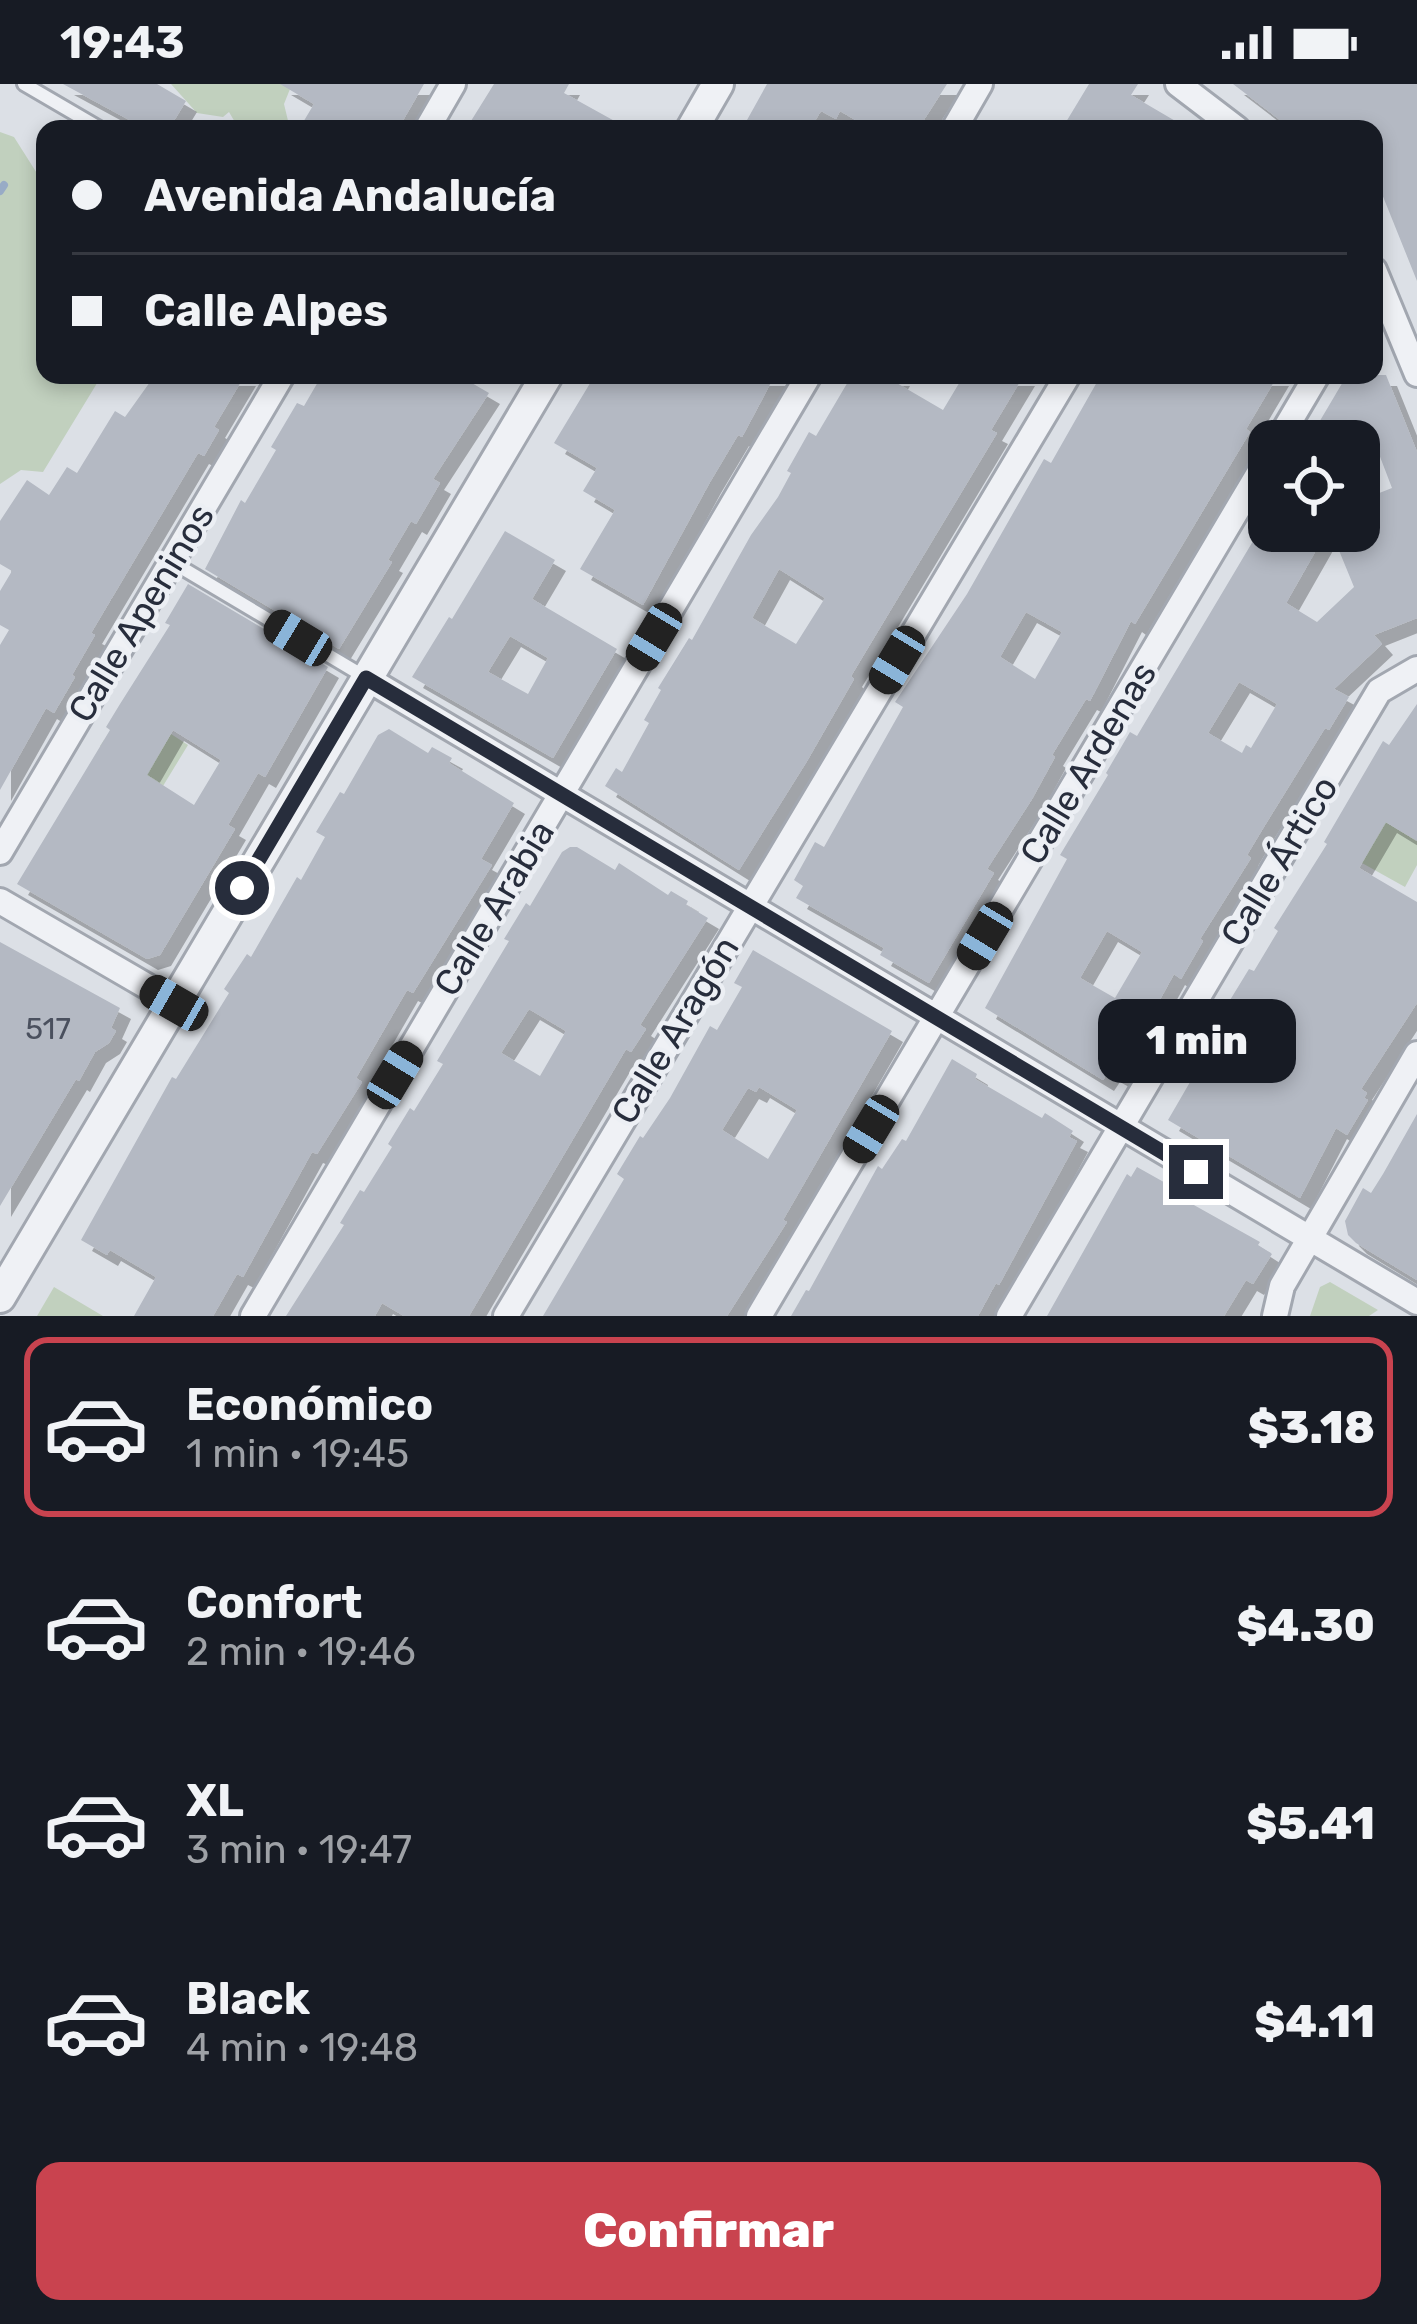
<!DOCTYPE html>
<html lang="es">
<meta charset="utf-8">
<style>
:root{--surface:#171b24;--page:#242831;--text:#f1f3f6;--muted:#9ea1a6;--line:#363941;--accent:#c9434f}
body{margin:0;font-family:Rubik,sans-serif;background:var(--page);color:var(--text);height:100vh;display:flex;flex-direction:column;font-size:45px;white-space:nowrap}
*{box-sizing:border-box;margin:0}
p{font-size:39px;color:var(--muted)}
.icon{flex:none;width:66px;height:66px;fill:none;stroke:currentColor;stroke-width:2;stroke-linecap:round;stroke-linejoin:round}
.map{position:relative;height:1232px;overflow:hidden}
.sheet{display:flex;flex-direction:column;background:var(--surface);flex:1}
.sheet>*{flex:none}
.guide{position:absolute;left:36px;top:36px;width:1347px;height:264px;border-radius:24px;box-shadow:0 6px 18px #0003;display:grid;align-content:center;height:264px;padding:0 36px;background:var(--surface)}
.controls{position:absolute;left:1248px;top:336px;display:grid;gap:24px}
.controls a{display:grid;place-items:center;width:132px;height:132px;border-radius:24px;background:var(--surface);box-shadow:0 6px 18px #0003;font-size:60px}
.end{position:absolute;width:54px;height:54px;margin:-27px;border:15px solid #272d3c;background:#fff;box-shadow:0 0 0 6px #fff}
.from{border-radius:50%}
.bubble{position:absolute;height:84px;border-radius:24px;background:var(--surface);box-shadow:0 6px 18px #0003;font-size:39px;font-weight:800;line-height:84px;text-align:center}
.car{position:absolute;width:36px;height:72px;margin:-36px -18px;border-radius:15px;box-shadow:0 0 9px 3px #0007;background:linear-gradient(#222 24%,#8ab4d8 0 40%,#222 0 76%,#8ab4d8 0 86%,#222 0)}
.guide b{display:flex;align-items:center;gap:42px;height:114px;font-size:45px}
.guide b+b{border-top:3px solid var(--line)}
.guide i{width:30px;height:30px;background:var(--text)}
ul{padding:21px 0 0;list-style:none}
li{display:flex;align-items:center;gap:36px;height:180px;margin:0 24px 18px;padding:0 12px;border:6px solid transparent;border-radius:24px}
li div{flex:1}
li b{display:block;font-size:45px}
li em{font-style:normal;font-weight:800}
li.selected{border-color:var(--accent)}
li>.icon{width:108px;height:108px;stroke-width:1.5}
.primary-button{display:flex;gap:24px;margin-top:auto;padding:24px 36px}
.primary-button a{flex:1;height:138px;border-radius:24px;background:var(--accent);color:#fff;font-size:48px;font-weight:800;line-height:138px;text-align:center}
.status{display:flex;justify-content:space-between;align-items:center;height:84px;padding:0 60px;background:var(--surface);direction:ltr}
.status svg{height:33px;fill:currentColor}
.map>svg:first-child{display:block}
</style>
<div class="status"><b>19:43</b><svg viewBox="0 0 49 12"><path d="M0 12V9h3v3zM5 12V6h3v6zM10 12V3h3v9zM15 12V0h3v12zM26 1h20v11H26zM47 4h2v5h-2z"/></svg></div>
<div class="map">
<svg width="1417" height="1232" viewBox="0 0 1417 1232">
<defs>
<filter id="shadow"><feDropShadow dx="11" dy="11" stdDeviation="0" flood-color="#0004"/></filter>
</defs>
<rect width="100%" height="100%" fill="#dce0e6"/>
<path fill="#c1d0be" d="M171 0H292L284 20 290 45H239L229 28 223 33 197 29Z
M0 48 14 53 45 102V291H102L43 388 21 386 0 400Z
M171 650 188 661 163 702 100 662 104 656 151 683Z
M1385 738 1414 755 1417 752V781L1405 803 1362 779Z
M1330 1198 1378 1226 1369 1232H1310L1320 1203Z
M54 1203 103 1232H37Z"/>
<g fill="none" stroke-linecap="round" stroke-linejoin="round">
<path stroke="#98abc6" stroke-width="8" d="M0 107 4 101"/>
</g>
<path fill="#b4b9c3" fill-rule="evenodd" filter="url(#shadow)" d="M63 0H157L186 17 169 45H146Z
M280 0H424L398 45H299L314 20Z
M494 0H569L564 9 629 45H466Z
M767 0H947L918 45H871L840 27 836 35 821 27 810 45H742Z
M1089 0H1138L1131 11 1189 45H1078L1066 38Z
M1233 0H1417V197L1382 110 1374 102V45H1273L1280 36Z
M155 291H245L214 343 219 346 204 372 198 369 91 549 95 551 72 591 75 593 54 629 46 624 0 706V561L9 546 0 541V507L12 487 0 480V437L27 396 49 411 67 383 77 389 115 327 125 333Z
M322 291H458L489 309 433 395 440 399 416 440 411 437 388 476 392 478 339 565 205 485 241 416 245 419 276 366 271 363 297 319 304 322Z
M595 291H775L742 353 738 351 710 398 643 521 580 485 615 426 583 407 597 384 554 359Z
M852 291H899L895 298 943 326 964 291H1024L991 346 997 349 851 592 854 595 807 677 739 786 605 702 616 684 622 688 649 639 644 636 661 606 658 604 689 554 692 556 751 451 778 413 791 389 787 387 809 348 816 352ZM779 485 825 514 796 560 752 534Z
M1101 291H1278L1246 345 1250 348 1135 540 1131 537 1090 617 1086 615 1052 671 1055 673 1032 715 987 785 994 789 929 899 880 871 884 864 796 814 803 802 794 796 815 758 824 763 903 623 895 618 967 510 1044 375 1051 379ZM1026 528 1062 548 1035 595 1000 573Z
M1347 291H1386L1417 368V534L1374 551 1382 560 1334 605 1349 613 1329 646 1325 644 1265 741 1247 771 1251 774 1200 855 1203 857 1181 895 1174 890 1118 992 1109 987 1103 996 985 924 1067 775 1060 771 1108 691 1106 689 1130 648 1137 652 1259 447H1327L1286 519 1317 538 1354 503 1331 447H1359V417L1392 404 1374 357H1308ZM1239 598 1277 620 1251 664 1246 661 1242 669 1208 649ZM1107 847 1142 868 1115 914 1080 894Z
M505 447 555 476 532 515 617 565 553 674 412 593 449 533 452 535ZM510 552 548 574 528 610 488 588Z
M188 500 328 583 265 693 258 689 228 741 235 745 160 871 147 875 17 800 110 646 106 643 120 620 170 541 165 539ZM173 646 221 676 194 721 147 691Z
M1417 620V757L1386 738 1359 784 1417 818V919L1361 1005 1367 1009 1364 1014 1368 1016 1347 1051 1336 1044 1300 1114 1168 1036 1233 924 1227 921 1249 885 1254 887 1278 847 1274 844 1327 760 1324 758 1383 657 1389 661Z
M389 645 428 669 432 663 452 674 449 679 514 719 481 775 492 781 413 909 407 906 356 994 362 998 317 1070 312 1068 243 1193 237 1190 213 1232H134L156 1193 110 1166 107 1171 81 1156 172 993 176 995 229 909 224 905 247 870 251 873 297 793 301 796 325 753 316 748 340 708 344 710 378 651Z
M570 763H577L615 786 619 779 668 811 671 807 688 817 686 821 708 834 640 941 646 945 631 968 626 965 469 1232H404L382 1219 375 1232H286L344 1141 340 1139 360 1106 364 1108 392 1063 388 1060 410 1024 414 1027 443 980 437 977 509 857 504 855 526 819 530 822 562 768ZM529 925 566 947 540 992 501 969Z
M0 858 120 924 111 944 116 947 109 959 95 968 79 997 76 995 0 1122Z
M753 866 892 947 783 1136 787 1138 727 1232H543L624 1095 617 1090 640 1052 643 1054 670 1014 710 942 717 946 742 903 734 899ZM759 1003 797 1026 768 1075 722 1046 748 1004 756 1008Z
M952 975 977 990 975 995 1042 1034 1045 1029 1073 1047 1069 1053 1077 1057 999 1201 996 1199 978 1232H791L806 1206 809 1207 878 1082 882 1085 902 1055 906 1057Z
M1417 1030V1196L1356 1159 1348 1151 1345 1137 1363 1104 1371 1109 1383 1090Z
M1137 1083 1178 1106 1176 1111 1260 1158 1258 1161 1272 1170 1253 1200 1246 1196 1224 1232H1047L1127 1090 1131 1093Z"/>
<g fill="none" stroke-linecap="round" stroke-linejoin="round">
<defs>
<path id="service" d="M24 0 101 45
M172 478 365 593"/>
<path id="minor" d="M1178 0 1237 45
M427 45 453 0
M954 45 980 0
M1374 186 1417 290
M1278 357 1317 291
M366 594 1417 1218
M0 768 282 291
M0 817 174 918
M253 1232 809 291
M506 1232 1068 291
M759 1232 1269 372
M1009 1232 1379 607 1417 585
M1275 1232 1282 1202 1417 970"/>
<path id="tertiary" d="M692 45 718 0
M0 1213 547 291"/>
</defs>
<use href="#service" stroke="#a2a7b0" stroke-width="18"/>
<use href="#minor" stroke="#a2a7b0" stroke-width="30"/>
<use href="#tertiary" stroke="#a2a7b0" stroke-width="36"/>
<use href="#service" stroke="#eff1f5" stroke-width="12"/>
<use href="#minor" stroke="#eff1f5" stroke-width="24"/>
<use href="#tertiary" stroke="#eff1f5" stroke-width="30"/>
</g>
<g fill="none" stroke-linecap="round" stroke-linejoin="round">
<path stroke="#272d3c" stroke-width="15" d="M242 804 366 594 1196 1088"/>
</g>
<g text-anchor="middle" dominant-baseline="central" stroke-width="9" stroke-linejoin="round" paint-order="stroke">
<g font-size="30" fill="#4a505e">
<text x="48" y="945">517</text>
</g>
<g font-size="36" fill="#272d3c" stroke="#eceff4">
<text transform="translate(141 529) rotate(-59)">Calle Apeninos</text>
<text transform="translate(1088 679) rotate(-59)">Calle Ardenas</text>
<text transform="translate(1279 777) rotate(-59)">Calle Ártico</text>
<text transform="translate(494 824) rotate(-59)">Calle Arabia</text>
<text transform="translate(675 946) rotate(-59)">Calle Aragón</text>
</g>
</g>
</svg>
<div class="controls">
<a><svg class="icon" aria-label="locate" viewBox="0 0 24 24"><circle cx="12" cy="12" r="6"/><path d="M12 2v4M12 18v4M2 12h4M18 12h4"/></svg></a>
</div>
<i class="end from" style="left:242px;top:804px"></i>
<i class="end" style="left:1196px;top:1088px"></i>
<div class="bubble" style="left:1098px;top:915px;width:198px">1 min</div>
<i class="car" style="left:654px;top:553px;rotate:211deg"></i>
<i class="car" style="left:298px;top:554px;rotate:301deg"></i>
<i class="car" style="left:897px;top:576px;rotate:211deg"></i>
<i class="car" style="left:985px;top:852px;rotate:211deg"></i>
<i class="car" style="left:174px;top:919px;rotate:300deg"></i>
<i class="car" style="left:395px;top:991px;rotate:31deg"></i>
<i class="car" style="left:871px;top:1045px;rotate:211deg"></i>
<div class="guide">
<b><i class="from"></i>Avenida Andalucía</b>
<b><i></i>Calle Alpes</b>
</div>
</div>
<section class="sheet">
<ul>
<li class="selected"><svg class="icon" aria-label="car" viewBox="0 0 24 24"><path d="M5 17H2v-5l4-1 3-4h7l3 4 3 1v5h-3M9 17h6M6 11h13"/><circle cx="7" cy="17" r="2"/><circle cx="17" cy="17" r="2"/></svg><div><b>Económico</b><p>1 min · 19:45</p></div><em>$3.18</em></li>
<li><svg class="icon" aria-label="car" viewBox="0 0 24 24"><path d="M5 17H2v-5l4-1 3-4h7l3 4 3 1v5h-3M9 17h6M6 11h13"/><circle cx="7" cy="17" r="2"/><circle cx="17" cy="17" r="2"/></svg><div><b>Confort</b><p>2 min · 19:46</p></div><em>$4.30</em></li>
<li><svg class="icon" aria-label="car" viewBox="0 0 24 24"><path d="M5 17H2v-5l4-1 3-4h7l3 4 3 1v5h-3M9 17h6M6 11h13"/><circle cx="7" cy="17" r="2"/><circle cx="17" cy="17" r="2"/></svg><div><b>XL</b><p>3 min · 19:47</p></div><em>$5.41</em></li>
<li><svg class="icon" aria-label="car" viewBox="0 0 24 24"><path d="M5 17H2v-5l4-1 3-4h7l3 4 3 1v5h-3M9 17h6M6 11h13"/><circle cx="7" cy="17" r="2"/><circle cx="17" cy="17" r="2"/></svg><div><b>Black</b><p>4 min · 19:48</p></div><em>$4.11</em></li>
</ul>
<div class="primary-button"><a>Confirmar</a></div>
</section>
